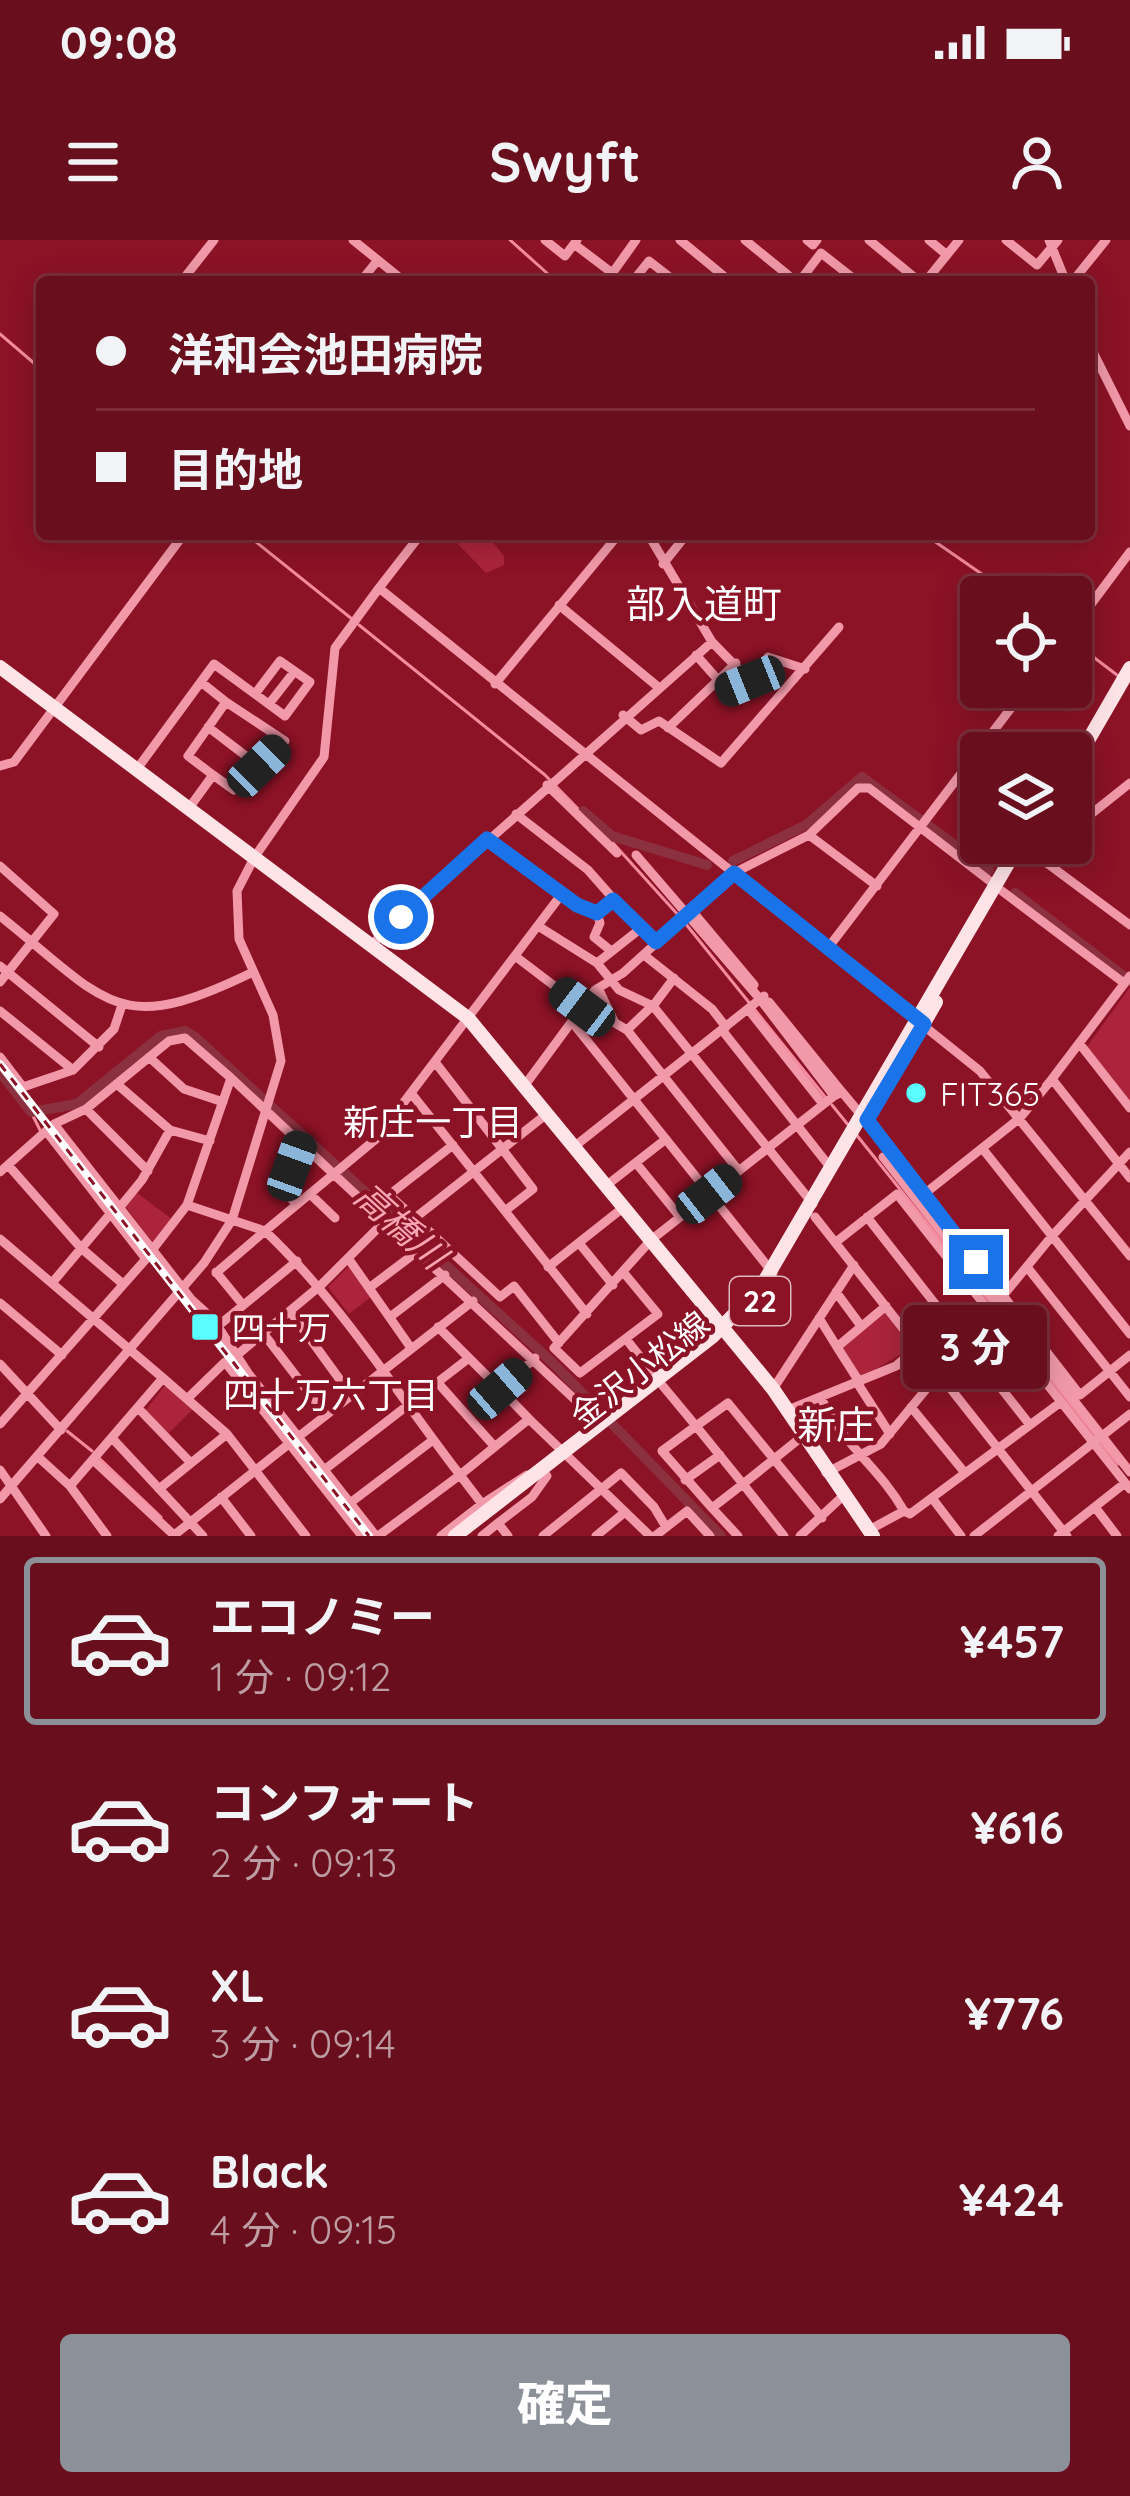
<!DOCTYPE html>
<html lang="ja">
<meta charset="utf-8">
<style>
:root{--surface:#690e1c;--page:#711c29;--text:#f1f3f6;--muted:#bd9ca3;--line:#7c2e3b;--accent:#8c9099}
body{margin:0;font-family:Quicksand,"Noto Sans JP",sans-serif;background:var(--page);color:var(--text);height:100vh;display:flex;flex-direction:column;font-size:45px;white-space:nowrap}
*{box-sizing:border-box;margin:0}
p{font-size:39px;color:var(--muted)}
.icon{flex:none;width:66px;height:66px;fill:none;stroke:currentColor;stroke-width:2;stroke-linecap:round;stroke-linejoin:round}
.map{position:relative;height:1296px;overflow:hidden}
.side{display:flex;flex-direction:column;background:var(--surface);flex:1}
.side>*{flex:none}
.guide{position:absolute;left:36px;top:36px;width:1059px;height:264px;border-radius:12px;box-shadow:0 6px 30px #0003,0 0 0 3px var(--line);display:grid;align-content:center;height:264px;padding:0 60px;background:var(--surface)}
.buttons{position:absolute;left:960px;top:336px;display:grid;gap:24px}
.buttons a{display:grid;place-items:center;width:132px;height:132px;border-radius:12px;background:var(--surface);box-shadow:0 6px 30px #0003,0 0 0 3px var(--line);font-size:60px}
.end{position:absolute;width:54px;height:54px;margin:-27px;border:15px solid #1a73e8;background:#fff;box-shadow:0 0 0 6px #fff}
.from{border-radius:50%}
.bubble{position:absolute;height:84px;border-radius:12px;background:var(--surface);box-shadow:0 6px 30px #0003,0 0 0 3px var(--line);font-size:39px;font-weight:800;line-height:84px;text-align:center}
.car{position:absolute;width:36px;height:72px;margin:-36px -18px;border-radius:15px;box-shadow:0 0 9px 3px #0007;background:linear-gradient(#222 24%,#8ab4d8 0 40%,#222 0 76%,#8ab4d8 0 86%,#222 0)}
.guide b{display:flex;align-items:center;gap:42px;height:114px;font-size:45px}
.guide b+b{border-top:3px solid var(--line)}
.guide i{width:30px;height:30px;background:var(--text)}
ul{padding:21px 0 0;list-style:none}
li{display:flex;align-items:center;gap:36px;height:168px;margin:0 24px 18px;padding:0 36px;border:6px solid transparent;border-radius:12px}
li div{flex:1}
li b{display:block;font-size:45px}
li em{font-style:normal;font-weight:800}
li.current{border-color:var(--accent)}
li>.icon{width:108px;height:108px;stroke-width:1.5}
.button{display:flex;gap:24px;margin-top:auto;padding:24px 60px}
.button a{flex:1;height:138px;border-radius:12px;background:var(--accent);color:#fff;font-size:48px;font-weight:800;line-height:138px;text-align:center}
.status{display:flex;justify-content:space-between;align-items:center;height:84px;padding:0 60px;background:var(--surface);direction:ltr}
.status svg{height:33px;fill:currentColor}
header{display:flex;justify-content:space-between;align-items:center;height:156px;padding:0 60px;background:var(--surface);font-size:54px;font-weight:800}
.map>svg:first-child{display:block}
</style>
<div class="status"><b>09:08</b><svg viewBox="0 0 49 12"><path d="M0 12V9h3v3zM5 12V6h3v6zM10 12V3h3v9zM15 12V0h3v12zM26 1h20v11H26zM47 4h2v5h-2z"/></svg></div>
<header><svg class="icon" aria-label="menu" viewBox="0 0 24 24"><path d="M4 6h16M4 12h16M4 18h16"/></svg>Swyft<svg class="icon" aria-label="person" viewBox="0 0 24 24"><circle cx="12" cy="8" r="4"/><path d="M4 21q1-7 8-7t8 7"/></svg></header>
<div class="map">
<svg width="1130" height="1296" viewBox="0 0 1130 1296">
<rect width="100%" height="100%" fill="#8c1226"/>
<path fill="#ab243b" d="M448 294H486L504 316V325L486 333Z
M1130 747V864L1086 808Z
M136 952 173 980 154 1004 125 966Z
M349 1026 371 1057 349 1074 328 1047Z
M886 1072 913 1107 861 1138 841 1108Z
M166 1144 194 1168 169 1193 145 1171Z"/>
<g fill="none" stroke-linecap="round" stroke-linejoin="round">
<path stroke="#f58b9f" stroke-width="3" d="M510 0 557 42
M0 94 42 130
M246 294 352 379
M924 294 1015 357
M359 385 545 535 585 576
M1071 400 1117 435
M613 603 679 676
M685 683 826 858
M832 865 849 886
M31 872 40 890
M855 893 991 1063
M997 1071 1095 1195
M67 1191 92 1211
M1101 1203 1118 1224
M99 1218 161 1277"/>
<path stroke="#8b303e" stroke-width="10" d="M583 571 612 596 707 625
M733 621 806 585 862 537 989 630
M1015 653 1130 741
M0 832 31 872 77 864 161 796 185 791 194 796 553 1123 721 1296"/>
<path stroke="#f199a9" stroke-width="9" d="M353 0 405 42
M545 0 565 16 574 4
M577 0 574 4 624 42
M680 0 731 42
M745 0 788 35 783 42
M807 0 813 5 817 0
M869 0 920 42
M929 0 947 15
M1006 0 1037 25 1058 0
M1049 0 1066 42
M181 42 214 0
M360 42 378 20
M606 42 636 0
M632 42 649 21 676 42
M799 42 821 13 858 42
M925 42 959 0
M1072 42 1106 0
M1089 104 1130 186
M421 294 379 348 980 831 1130 1016
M663 324 687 294
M559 365 657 446
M1071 391 1130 312
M712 402 750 441
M696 415 727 450 750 441 768 417 805 429
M201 442 226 462
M495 444 619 294
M255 454 280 421 310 442
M269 464 294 432
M623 475 641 490 659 481 721 523 839 387
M208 487 259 526
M668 488 736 423
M0 526 14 522 184 294
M137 529 214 424 285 476 310 442
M547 545 617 613
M189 568 213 535 188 516 226 462 285 501 234 550 213 535
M516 574 588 630 640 689
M1071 590 1130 543
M809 595 858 548H869L995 645
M636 615 760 759 834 856
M1023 616 1044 621 1059 603
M1044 621 1130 685
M0 626 54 674 0 742
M1002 651 1124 743
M561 655 597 673 613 660
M692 671 754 745
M597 673 600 683 594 697 610 710
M0 676C108 762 116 799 253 732
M538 686 597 723 619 750 653 766 813 964
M373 703 712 402 648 294
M828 708 1027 447
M644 715 712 769 726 787
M515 716 582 767
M597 723 640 689 656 702
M0 726 99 807
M1130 736 1052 839 1130 938
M598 748 615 783 627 790 739 931
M769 762 842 852
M653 766 674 738
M748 769 823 864
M0 771 73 830 114 789 122 765
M572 782 773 1033
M627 790 650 768
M722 790 830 927
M1079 803 1130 868
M0 817 23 847 73 830
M149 817 184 849 223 862
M435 822 533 949 505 971
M231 838 600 1183
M118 845 170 890 210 901
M525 845 595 750 623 733 734 633 809 595 877 646
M411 853 587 1074
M86 869 148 931
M548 873 415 978 500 1057 514 1046 559 1103
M867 880 1080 1155 1130 1115
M575 906 764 756
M982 908 1130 1094
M883 917 1130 1232
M636 923 680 977
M8 925 81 1008 123 1044
M0 932 46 891 146 1019 0 1184
M607 945 666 899
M310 954 335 978
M923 955 1020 878 1052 839
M296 964 284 950 301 902
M120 967 142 940 170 890
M815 977 1067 1296
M867 977 1030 1185
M415 978 389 955 453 905
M0 999 163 1138 70 1246 37 1216
M836 1002 897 954 1130 1249
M579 1003 613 1045
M153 1009 187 965
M348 1018 411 1108
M548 1027 624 967
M1027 1027 1130 1157
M216 1032 243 1065
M216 1033 265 991C341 1063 396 1152 460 1235L378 1296
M624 1033 658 1074 580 1133 554 1108 651 1000 834 856 842 852 862 876
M52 1043 111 973
M369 1048 418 1011
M836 1052 861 1086
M0 1063 62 1115
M290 1071 351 1155
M390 1077 445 1035
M819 1078 837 1107
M218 1086 297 1021
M438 1087 500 1149
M263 1093 326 1175
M626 1099 657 1138
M237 1115 321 1045 385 981
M0 1124 61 1190
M163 1138 227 1194 306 1296
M438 1143 495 1207
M860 1143 837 1107 886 1066
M858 1144 890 1194
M662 1145 696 1186 662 1211 712 1268 743 1244 784 1296
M773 1149 854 1025
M188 1158 225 1122 362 1296
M821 1158C845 1208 879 1227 904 1271
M911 1167 965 1233
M138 1168 191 1223
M788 1170 896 1126 919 1106
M529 1179 650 1296
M804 1195 743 1244 696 1186 728 1163 822 1278
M298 1197 473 1061
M112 1198 203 1296
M93 1220 175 1296
M0 1230 46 1296
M324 1230 469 1118
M826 1233 881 1204 1052 996 1130 912
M527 1235 482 1264 460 1235 529 1179 500 1149 535 1118
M685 1240 720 1215
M70 1246 107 1296
M159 1249 227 1194
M221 1257 251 1296
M932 1258 961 1296
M0 1259 204 1023 232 980 281 821 273 775 239 699 237 651 254 618 324 517 335 408 379 348
M350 1263 433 1200
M1095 1267 1117 1296
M712 1268 738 1296
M498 1283 532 1257 547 1236
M869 1290 904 1271 910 1274 1061 1162
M173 1296 290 1203
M376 1296 248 1133 213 1079 191 1059 54 884 86 869 169 801 185 798 231 838 187 965 265 991 376 899 561 655 487 599
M441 1296 482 1264
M482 1296 498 1283 508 1296
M543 1296 621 1233 654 1267 666 1287
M596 1296 625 1272
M655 1296 687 1271 710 1296
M800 1296 843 1256
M974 1296 1130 1174
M1058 1296 1125 1243"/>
<path stroke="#ffe4e7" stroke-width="14" d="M0 427 468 778 773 1149 873 1296
M1071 530 1130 428
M905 816 936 762
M455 1296 712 1097 761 1047 1020 603"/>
<defs>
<path id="rail" d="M0 824 369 1296"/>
</defs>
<use href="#rail" stroke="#fff" stroke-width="8"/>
<use href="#rail" stroke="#8c1226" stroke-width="3" stroke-dasharray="9" stroke-linecap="butt"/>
</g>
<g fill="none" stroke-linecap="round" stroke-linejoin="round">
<path stroke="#1a73e8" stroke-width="15" d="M401 677 487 599 577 665 597 673 613 660 656 702 734 633 924 784 867 880 976 1022"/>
</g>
<g fill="#5afffd" stroke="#8c1226" stroke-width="4.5">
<circle cx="916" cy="853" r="12"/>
<rect x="190" y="1072" width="30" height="30" rx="6"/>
</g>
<g text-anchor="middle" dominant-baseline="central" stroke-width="9" stroke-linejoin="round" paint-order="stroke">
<rect fill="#8c1226" stroke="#dcb8be" stroke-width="3" x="730" y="1037" width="60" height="48" rx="9"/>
<g font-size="30" font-weight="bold" fill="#fff">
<text x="760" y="1061">22</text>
</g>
<g font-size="33" fill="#fff" stroke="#8c1226" text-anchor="start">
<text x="940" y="853">FIT365</text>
<text x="232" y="1087">四十万</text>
</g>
<g font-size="33" fill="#fff" stroke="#8c1226">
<text transform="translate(639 1129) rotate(-38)">金沢小松線</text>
</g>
<g font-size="36" fill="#fff" stroke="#8c1226">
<text x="433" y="881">新庄一丁目</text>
<text x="331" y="1154">四十万六丁目</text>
</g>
<g font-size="36" font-style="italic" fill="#f8a5b4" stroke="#8c1226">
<text transform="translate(401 985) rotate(42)">高橋川</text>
</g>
<g font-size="39" fill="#fff" stroke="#8c1226">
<text x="704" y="363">部入道町</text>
<text x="836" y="1184">新庄</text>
</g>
</g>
</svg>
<div class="buttons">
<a><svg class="icon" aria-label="locate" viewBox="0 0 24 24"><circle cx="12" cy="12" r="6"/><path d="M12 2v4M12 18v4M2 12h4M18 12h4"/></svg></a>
<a><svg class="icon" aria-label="layers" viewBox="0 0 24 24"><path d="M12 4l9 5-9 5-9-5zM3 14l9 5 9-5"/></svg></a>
</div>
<i class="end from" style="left:401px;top:677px"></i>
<i class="end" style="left:976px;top:1022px"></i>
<div class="bubble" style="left:903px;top:1065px;width:144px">3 分</div>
<i class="car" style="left:750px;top:441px;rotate:248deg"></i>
<i class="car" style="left:259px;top:526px;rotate:46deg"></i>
<i class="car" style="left:582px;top:767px;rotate:307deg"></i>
<i class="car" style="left:292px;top:926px;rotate:20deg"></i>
<i class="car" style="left:709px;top:954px;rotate:52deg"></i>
<i class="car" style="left:500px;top:1149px;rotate:49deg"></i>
<div class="guide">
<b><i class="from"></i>洋和会池田病院</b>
<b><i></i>目的地</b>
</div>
</div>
<section class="side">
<ul>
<li class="current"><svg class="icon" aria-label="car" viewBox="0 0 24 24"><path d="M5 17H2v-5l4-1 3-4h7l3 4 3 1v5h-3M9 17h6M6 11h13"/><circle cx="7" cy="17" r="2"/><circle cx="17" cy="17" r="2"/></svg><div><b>エコノミー</b><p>1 分 · 09:12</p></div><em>¥457</em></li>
<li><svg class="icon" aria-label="car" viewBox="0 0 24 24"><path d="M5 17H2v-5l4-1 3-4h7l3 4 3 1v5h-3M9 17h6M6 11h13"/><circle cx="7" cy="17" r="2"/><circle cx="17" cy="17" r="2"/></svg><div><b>コンフォート</b><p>2 分 · 09:13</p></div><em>¥616</em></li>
<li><svg class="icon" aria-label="car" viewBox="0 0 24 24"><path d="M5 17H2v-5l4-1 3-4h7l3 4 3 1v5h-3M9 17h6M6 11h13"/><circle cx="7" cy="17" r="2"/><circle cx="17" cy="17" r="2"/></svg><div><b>XL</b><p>3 分 · 09:14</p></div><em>¥776</em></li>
<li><svg class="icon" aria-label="car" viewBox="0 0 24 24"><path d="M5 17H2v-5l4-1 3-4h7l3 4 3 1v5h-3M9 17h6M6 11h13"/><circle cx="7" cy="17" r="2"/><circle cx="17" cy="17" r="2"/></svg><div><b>Black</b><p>4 分 · 09:15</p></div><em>¥424</em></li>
</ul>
<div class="button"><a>確定</a></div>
</section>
